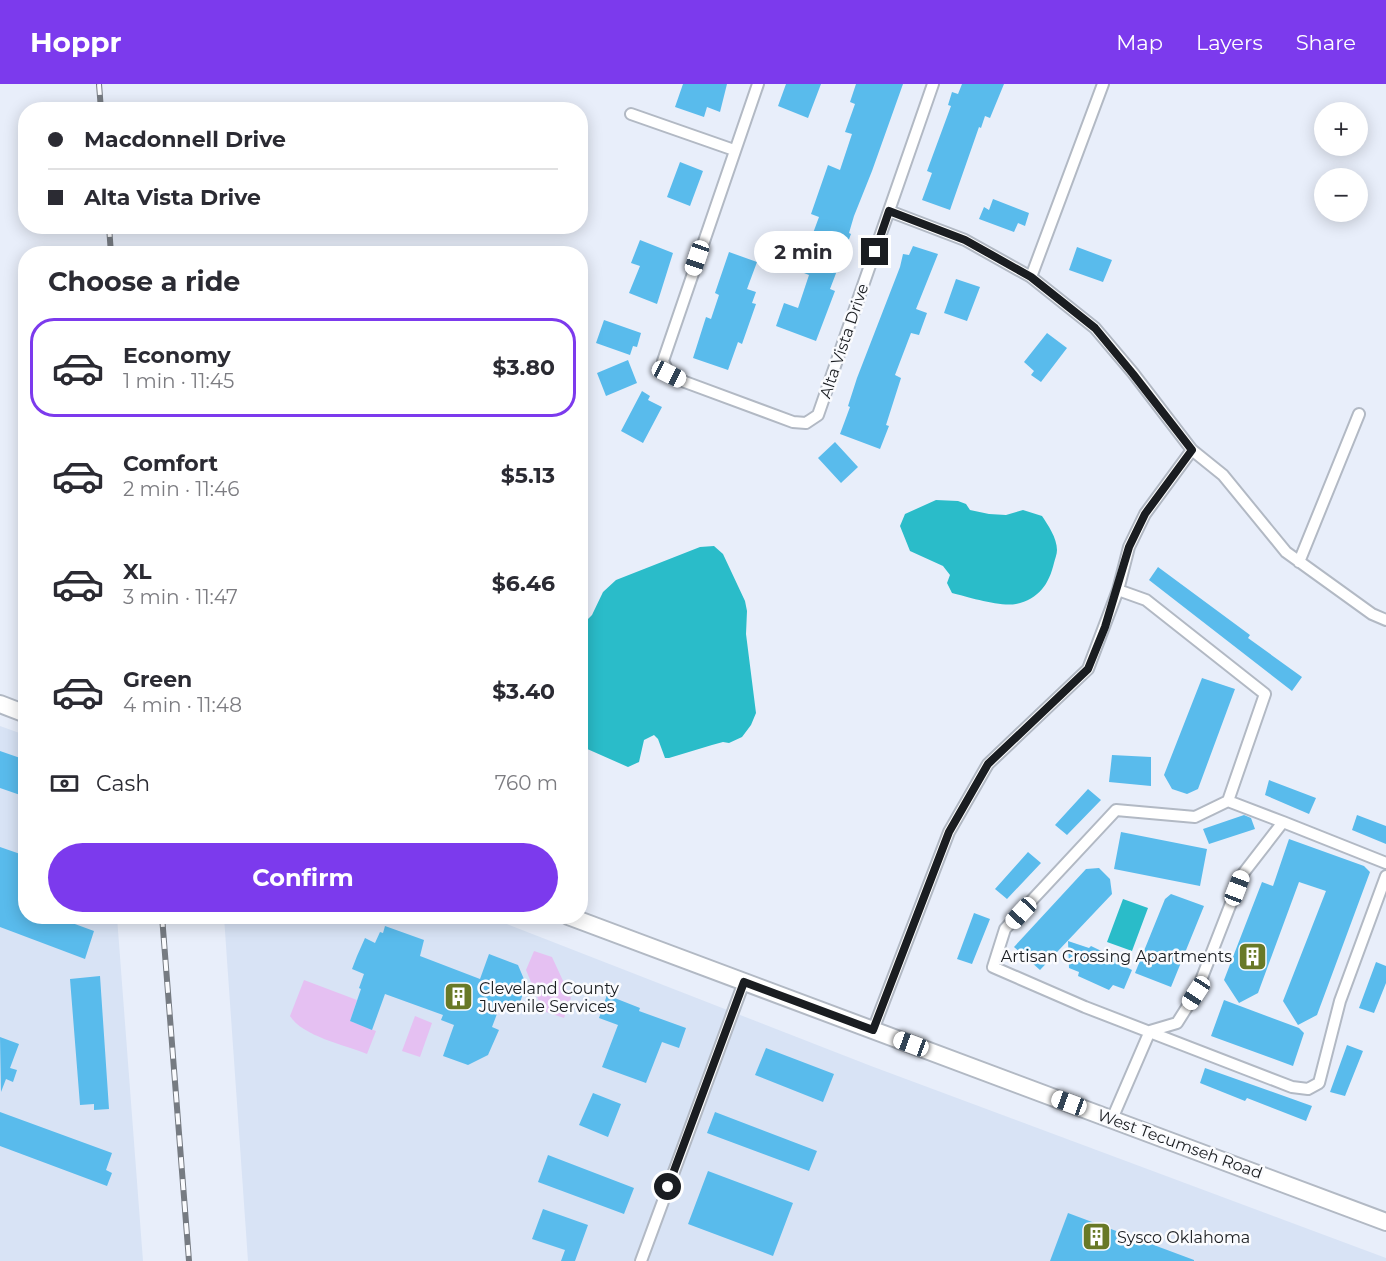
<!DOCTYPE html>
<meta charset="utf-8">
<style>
:root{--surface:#fff;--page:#f2f2f3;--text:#2b2b33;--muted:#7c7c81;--line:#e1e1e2;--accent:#7c3aed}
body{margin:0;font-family:Montserrat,sans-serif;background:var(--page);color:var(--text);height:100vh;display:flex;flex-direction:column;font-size:22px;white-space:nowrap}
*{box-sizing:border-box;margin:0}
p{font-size:20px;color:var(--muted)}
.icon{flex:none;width:33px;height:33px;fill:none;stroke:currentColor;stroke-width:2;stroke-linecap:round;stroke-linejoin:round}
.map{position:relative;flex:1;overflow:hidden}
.side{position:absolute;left:18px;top:162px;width:570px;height:678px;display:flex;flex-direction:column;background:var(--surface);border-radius:24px;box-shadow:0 3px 15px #0003}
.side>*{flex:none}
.banner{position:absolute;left:18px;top:18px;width:570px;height:132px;border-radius:24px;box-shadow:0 3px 15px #0003;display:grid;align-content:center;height:132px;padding:0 30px;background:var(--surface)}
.controls{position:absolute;left:1314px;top:18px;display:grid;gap:12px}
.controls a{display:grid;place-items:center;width:54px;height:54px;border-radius:50%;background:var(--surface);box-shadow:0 3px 15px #0003;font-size:30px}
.end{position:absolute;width:27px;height:27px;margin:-14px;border:8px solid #1a1d21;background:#fff;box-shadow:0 0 0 3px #fff}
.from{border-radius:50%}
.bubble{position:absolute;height:42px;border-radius:21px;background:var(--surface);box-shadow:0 3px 15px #0003;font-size:20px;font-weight:700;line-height:42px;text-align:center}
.car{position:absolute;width:18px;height:36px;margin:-18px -9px;border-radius:8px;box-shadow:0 0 4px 2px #0007;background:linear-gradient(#fff 24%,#345 0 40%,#fff 0 76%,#345 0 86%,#fff 0)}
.banner b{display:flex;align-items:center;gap:21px;height:57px;font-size:22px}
.banner b+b{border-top:2px solid var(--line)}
.banner i{width:15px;height:15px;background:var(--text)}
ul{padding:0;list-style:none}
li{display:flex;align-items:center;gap:18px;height:99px;margin:0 12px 9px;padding:0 18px;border:3px solid transparent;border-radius:24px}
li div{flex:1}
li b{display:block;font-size:22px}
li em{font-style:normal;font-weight:700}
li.active{border-color:var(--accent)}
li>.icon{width:54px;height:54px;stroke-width:1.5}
h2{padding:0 30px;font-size:27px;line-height:72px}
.pay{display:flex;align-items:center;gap:15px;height:66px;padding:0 30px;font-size:22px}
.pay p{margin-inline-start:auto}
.primary-button{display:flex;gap:12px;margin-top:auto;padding:12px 30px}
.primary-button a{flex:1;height:69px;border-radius:36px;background:var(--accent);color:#fff;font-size:24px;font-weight:700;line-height:69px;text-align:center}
header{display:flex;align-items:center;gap:36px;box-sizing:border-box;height:84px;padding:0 30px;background:var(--accent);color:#fff}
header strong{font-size:28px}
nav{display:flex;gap:33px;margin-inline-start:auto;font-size:21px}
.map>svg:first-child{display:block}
</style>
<header>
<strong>Hoppr</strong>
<nav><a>Map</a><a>Layers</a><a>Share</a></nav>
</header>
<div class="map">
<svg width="1386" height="1177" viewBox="0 0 1386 1177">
<rect width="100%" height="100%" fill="#e8eefa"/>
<path fill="#d8e3f5" d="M0 642 25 651 26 832 117 833 143 1177H0Z
M224 833H489L871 982 1386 1174V1177H248Z"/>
<path fill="#e5c0f2" d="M534 867 552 873 571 914 564 934 543 927 526 886Z
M304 896 357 916 350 937 376 947 367 970C345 961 302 952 290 932Z
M415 932 432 939 420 973 402 967Z"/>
<path fill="#2abcc9" d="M936 416 958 417 966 420 970 426 989 430 1006 431 1023 426 1042 432C1048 441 1057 454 1057 466 1057 470 1055 475 1054 479 1049 500 1039 515 1016 520 1000 523 968 513 952 509L947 499 950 491 943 482 910 467 900 442 905 430Z
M714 462 723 470 745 517 747 527 746 550 756 629 751 641 742 653 729 659 723 658 712 661 669 674H665L658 655 654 651 644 656 639 678 628 683 585 664 580 660 581 542 592 531 603 508 616 496 700 463Z
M1123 815 1148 824 1132 867 1107 858Z"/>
<path fill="#59bbec" d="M683 0H727L720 28 707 23 704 33 675 23Z
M786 0H821L808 34 778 22Z
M856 0H903L872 87 854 132 849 149 851 150 830 205 835 207 816 257 776 242 784 219 798 224 809 191 799 187 819 133 811 130 828 81 840 86 852 50 845 48 855 20 850 18Z
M962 0H1004L990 34 985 32 981 44 979 43 950 126 922 116 932 89 927 87 951 22 948 21 952 8 958 10Z
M680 78 703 87 690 122 667 113Z
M993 115 1029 129 1025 142 1018 139 1014 148 979 135 984 123 989 126Z
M640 156 673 169 657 220 629 209 640 182 631 179Z
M913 162 938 170 916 225 927 229 919 251 911 249 895 291 901 294 886 341 889 342 880 365 840 350 850 323 848 322 857 294 900 183 903 170 909 171Z
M1077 163 1112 176 1103 198 1069 186Z
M729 168 757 178 747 205 756 208 752 219 756 220 742 260 738 258 728 286 693 274 706 233 711 235 719 211 715 209Z
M956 195 980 203 967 237 944 229Z
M604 236 641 249 637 263 633 262 630 271 596 259Z
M1047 249 1067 264 1041 298 1031 291 1034 287 1024 278Z
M628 276 637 299 606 312 597 289Z
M642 307 650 312 648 316 662 323 643 359 621 347Z
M835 358 858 383 841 399 818 374Z
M1158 483 1250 551 1248 554 1302 593 1292 607 1149 496Z
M1202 594 1235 605 1198 705 1187 710 1172 705 1164 691Z
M0 667 26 676V713L0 704Z
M1112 671 1151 673V702L1109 698Z
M1269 696 1316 714 1309 730 1265 711Z
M1088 705 1101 716 1067 751 1055 741Z
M1244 731 1251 734 1255 745 1209 760 1203 745Z
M1357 731 1386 742V760L1352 746Z
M1121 748 1207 765 1200 802 1114 785Z
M1289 755 1364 782 1370 788 1317 931 1298 941 1283 917 1326 807 1299 798 1258 909 1239 919 1224 896 1262 798 1273 802Z
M0 763 26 772V832H53L94 847 85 875 0 843Z
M1028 768 1041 779 1007 815 995 805Z
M1099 784 1110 795 1112 810 1040 886 1014 863 1086 785Z
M1171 810 1204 822 1171 903 1135 889 1165 815Z
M974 829 990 835 972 880 957 875Z
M385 842 424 856 420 872 480 895 489 870 518 881 526 900 517 928 500 922 492 943 499 946 488 971 468 981 443 972 454 941 441 936 443 931 385 910 372 946 350 937 361 905 359 904 364 890 352 885 357 872 365 854 375 859 380 848 383 849Z
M1068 857 1089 864 1091 862 1116 874V878L1132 886 1124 905 1113 901 1109 906 1078 892 1079 888 1069 884Z
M1376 878 1386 882V899L1374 929 1359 924Z
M100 892 109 1025 94 1026V1020L80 1021 70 895Z
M607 911 640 924 639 927 686 944 679 964 662 958 646 999 602 983 618 941 599 934Z
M1224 916 1299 944 1304 949 1293 982 1211 952Z
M0 953 19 960 10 984 17 986 13 998 6 995 1 1008Z
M1347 961 1363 967 1345 1012 1330 1008Z
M766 964 834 990 823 1018 755 991Z
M1205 984 1312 1022 1306 1037 1247 1014 1245 1017 1200 999Z
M593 1009 621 1020 608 1053 579 1041Z
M0 1028 112 1069 106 1086 112 1089 107 1102 0 1062Z
M715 1028 817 1067 809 1087 707 1049Z
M548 1071 634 1104 624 1130 538 1098Z
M708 1087 793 1119 773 1172 688 1140Z
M543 1125 588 1141 575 1177H561L565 1166 532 1155Z
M1068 1129 1194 1176V1177H1050Z"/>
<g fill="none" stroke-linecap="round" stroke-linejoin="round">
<defs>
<path id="street" d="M758 0 663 277 669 290 685 298 793 338 806 339 818 331 933 0
M631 30 734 66
M889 127 965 156 1031 193 1095 244 1133 289 1192 366 1145 430 1129 463 1118 506 1146 516 1265 610 1228 717 1195 733 1116 726 1005 845 993 883 1085 923 1292 1003 1308 1005 1319 999 1340 917 1386 792
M1031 193 1103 0
M1192 366 1223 391 1286 468 1372 530 1386 536
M1299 478 1359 330
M1228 717 1283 738
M873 946 949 748 988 680 1088 585 1118 506
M1112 1035 1150 947 1177 939 1196 909 1242 791 1283 738 1386 779
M641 1177 744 898"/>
<path id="primary" d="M0 620 26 630
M568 832 1386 1138"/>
</defs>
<use href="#street" stroke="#b2b9c4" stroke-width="14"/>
<use href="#primary" stroke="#b2b9c4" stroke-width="20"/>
<use href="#street" stroke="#fff" stroke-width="10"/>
<use href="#primary" stroke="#fff" stroke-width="16"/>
<defs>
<path id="rail" d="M99 0 101 26
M109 142 111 170
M162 832 189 1177"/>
</defs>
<use href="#rail" stroke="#767b82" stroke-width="6"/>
<use href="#rail" stroke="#fafbfe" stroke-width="4" stroke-dasharray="11" stroke-linecap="butt"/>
</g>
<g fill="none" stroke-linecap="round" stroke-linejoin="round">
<path stroke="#1a1d21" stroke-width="8" d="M668 1103 744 898 873 946 949 748 988 680 1088 585 1105 543 1129 463 1145 430 1192 366 1133 290 1095 244 1031 193 965 156 889 127 875 168"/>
</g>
<defs>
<symbol id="building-square" viewBox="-11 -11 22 22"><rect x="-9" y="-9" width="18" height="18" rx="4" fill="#687927" stroke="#fafbfe"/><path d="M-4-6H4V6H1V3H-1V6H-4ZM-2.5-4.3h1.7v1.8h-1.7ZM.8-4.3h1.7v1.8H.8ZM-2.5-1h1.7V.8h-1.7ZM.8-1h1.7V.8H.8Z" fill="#fff"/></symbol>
</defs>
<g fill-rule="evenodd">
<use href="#building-square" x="1236" y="856" width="33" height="33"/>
<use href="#building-square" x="442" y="896" width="33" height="33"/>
<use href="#building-square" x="1080" y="1136" width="33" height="33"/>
</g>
<g text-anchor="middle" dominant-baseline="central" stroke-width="5" stroke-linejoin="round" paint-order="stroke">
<g font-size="16" fill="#1a1d21" stroke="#fafbfe">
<text transform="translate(844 257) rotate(-71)">Alta Vista Drive</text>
<text transform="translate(1180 1060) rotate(20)">West Tecumseh Road</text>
</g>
<g font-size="16" fill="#1a1d21" stroke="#fafbfe" text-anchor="start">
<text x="1232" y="872" text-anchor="end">Artisan Crossing Apartments</text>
<text x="479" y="904">Cleveland County<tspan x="479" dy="18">Juvenile Services</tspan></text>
<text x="1117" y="1153">Sysco Oklahoma</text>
</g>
</g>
</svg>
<div class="controls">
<a>+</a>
<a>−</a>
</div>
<i class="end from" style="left:668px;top:1103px"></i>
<i class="end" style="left:875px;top:168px"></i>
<div class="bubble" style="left:754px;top:147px;width:99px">2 min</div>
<i class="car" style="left:697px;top:174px;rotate:199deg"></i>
<i class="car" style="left:669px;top:290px;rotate:117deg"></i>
<i class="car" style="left:1237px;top:804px;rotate:21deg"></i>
<i class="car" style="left:1021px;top:829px;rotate:223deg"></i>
<i class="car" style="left:1196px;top:909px;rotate:213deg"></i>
<i class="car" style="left:911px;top:960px;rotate:290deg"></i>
<i class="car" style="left:1069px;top:1019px;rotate:290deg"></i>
<div class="banner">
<b><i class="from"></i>Macdonnell Drive</b>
<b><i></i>Alta Vista Drive</b>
</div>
<section class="side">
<h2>Choose a ride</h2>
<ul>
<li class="active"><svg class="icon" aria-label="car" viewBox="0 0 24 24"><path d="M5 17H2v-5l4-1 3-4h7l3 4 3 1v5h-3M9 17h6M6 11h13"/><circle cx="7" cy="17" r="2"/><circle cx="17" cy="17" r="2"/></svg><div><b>Economy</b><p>1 min · 11:45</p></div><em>$3.80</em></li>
<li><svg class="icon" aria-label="car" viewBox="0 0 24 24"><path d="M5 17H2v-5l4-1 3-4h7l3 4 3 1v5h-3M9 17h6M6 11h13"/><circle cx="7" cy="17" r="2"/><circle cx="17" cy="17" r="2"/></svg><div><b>Comfort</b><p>2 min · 11:46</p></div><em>$5.13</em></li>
<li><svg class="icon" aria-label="car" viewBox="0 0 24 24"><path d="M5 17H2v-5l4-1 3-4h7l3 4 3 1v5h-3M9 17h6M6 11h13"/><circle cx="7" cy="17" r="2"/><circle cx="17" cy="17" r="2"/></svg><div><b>XL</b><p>3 min · 11:47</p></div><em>$6.46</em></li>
<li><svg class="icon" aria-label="car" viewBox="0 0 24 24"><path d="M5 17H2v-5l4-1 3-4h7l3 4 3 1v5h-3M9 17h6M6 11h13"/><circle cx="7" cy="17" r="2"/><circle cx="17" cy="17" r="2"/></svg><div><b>Green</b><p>4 min · 11:48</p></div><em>$3.40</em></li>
</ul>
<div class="pay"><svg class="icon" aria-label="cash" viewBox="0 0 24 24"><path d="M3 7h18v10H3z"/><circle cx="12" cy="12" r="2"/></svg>Cash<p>760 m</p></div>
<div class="primary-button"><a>Confirm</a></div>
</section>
</div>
